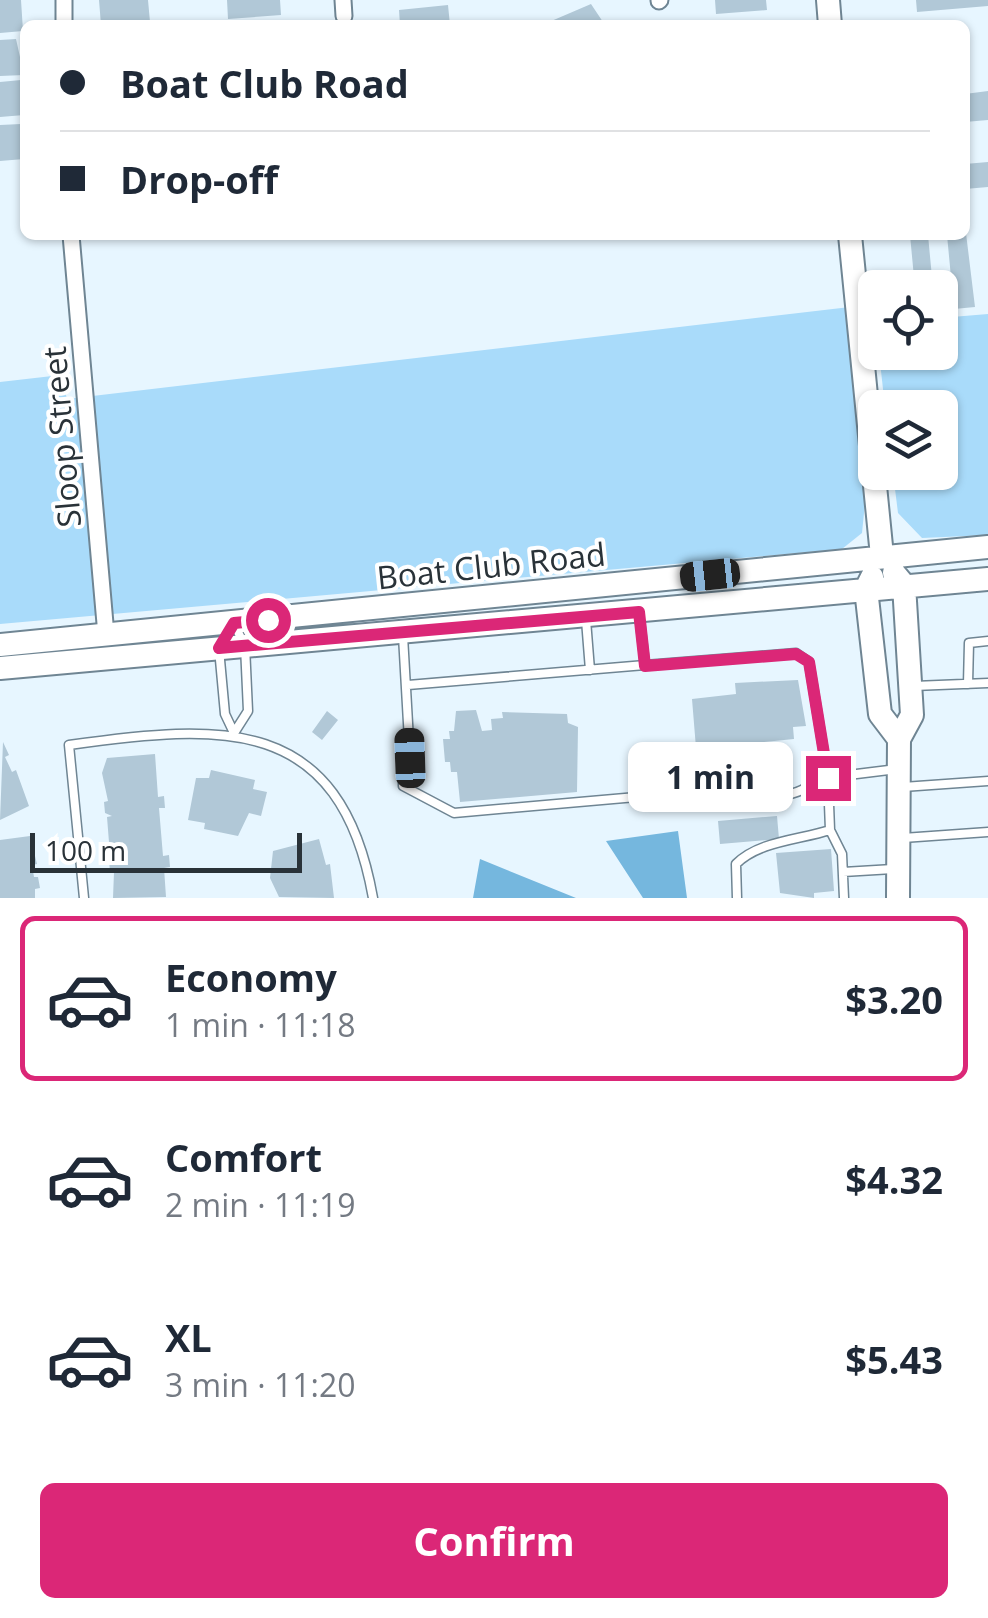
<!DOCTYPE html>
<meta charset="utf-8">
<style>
:root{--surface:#fff;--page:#f2f2f3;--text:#1f2937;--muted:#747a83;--line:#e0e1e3;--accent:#db2777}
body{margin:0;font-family:"Open Sans",sans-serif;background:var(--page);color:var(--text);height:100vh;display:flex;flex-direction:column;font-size:38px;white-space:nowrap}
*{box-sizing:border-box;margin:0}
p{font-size:32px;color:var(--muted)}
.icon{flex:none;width:55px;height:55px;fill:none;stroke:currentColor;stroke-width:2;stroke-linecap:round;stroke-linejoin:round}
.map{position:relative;height:898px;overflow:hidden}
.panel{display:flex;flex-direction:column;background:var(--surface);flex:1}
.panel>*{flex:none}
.top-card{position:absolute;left:20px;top:20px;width:950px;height:220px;border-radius:15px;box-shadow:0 2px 8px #0004;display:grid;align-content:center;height:220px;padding:0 40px;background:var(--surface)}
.buttons{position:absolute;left:858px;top:270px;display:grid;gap:20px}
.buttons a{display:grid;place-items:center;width:100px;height:100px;border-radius:15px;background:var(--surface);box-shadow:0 2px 8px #0004;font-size:50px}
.scale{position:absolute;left:30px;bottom:25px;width:272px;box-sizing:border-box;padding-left:10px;border:5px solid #293238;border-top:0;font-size:28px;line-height:35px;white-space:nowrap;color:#293238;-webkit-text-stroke:8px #fff;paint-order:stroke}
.end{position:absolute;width:45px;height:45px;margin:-22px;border:12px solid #db2777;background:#fff;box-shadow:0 0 0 5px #fff}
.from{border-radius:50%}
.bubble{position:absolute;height:70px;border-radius:15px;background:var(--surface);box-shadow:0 2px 8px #0004;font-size:32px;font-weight:700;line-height:70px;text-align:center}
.car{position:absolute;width:30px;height:60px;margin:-30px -15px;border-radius:12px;box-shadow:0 0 8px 2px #0007;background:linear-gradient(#222 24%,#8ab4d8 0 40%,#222 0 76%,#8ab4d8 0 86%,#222 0)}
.top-card b{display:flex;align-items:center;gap:35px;height:95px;font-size:38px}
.top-card b+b{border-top:2px solid var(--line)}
.top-card i{width:25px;height:25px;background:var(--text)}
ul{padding:18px 0 0;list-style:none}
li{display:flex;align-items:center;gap:30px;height:165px;margin:0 20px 15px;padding:0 20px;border:5px solid transparent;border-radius:15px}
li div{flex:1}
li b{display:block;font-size:38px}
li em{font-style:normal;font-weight:700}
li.selected{border-color:var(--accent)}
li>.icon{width:90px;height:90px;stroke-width:1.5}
.button{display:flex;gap:20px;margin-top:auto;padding:20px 40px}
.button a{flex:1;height:115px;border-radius:15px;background:var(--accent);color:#fff;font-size:40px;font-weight:700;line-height:115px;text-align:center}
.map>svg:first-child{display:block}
</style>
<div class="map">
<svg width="988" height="898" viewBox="0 0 988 898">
<rect width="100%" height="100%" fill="#e7f6ff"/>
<path fill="#a9dbfa" d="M850 307 867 483 862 533 842 549 0 624V382L61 375 67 399Z
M988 314V535L922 538 898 513 893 473 940 472V408L885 407 879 353 940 352V318Z"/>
<path fill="#75b7de" d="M678 831 687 898H643L606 841Z
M480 859 576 898H473Z"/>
<path fill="#b1c8d7" d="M0 0H21L23 31 0 33Z
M99 0H148L150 22 101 25Z
M227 0H280L281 15 228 19Z
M715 0H766L767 10 716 14Z
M916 0H988V6L917 12Z
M591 4 605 25H542Z
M448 5 450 25H400L399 10Z
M16 39 24 75 0 76V40Z
M21 80 24 115 0 117V82Z
M988 91V120L965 122V94Z
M21 124 24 159 0 161V125Z
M988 162V187L965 189V164Z
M965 225 975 307 954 309 947 235H965Z
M910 235H928L933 288H915Z
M798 680 806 726 793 727 794 739 764 742 769 790 749 792 744 743 696 748 692 699 736 694 735 683Z
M476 710 482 731 492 730 491 719 503 718 502 712 567 714 568 723 578 727 577 792 460 802 457 772H451L450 762H445L443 739H450L449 731H454L456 711Z
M327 711 338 720 322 740 312 732Z
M3 742 9 755 5 757 12 772 16 770 29 806 0 820Z
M155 754 158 797 164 796 165 808H159L163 856 169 855 170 867 164 868 166 897 113 898 114 872H110L109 860H115V855H110L107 817 112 816 105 813 104 802 108 801 102 773 107 758Z
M211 770 255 780 253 789 267 792 261 816 249 813 238 836 204 829 205 823 188 820 196 778H209Z
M777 816 779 839 720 844 718 821Z
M30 836 37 864 32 865 34 877H38L40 888 35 889V898H0V840Z
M319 839 326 865 330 864 334 898 279 897 270 878 273 851Z
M831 849 834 891 814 893V898L780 893 776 853Z"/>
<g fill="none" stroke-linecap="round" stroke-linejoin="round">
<defs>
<path id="lane" d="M639 612 645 665 796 653 809 662 828 778 830 830 842 854 844 898
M586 620 590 670
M403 636 410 758 403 769V786L454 813 716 790C743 798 796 804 816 779L897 769
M219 649 225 714 234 733
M968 684 969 643 988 641
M408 685 645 665
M914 686 988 683
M234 733 248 711 245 646 234 624
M903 787 988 781
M903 838 988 832
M843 872 893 869
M84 898 69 745C221 724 340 713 373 898
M737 898 736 864C759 841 799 840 830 830"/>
<path id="street" d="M343 0 344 16
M659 1 660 0
M64 25V0
M71 235 106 635"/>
<path id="secondary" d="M828 0 830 25
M850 235 882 556
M894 573 904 585 912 715 899 739 898 898
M872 577 866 589 880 714 899 739
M0 645 988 547
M0 668 988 579"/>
</defs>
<use href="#lane" stroke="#6f8593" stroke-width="11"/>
<use href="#street" stroke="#6f8593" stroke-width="19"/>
<use href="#secondary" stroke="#6f8593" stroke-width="26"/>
<use href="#lane" stroke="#fff" stroke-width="8"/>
<use href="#street" stroke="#fff" stroke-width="15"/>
<use href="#secondary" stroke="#fff" stroke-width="22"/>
</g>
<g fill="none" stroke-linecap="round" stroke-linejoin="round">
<path stroke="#db2777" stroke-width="12" d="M268 620 234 623 219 648 639 612 645 666 796 654 809 662 828 778"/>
</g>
<g text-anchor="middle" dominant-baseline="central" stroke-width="8" stroke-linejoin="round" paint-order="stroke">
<g font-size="32" fill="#293238" stroke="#fff">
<text transform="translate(61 437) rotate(-95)">Sloop Street</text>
<text transform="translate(491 565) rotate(-6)">Boat Club Road</text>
</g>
</g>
</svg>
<div class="buttons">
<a><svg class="icon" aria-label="locate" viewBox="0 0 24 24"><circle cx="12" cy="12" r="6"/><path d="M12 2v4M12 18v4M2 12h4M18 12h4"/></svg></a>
<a><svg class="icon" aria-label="layers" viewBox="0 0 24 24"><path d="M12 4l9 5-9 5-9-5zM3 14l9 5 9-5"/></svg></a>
</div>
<div class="scale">100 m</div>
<i class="end from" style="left:268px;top:620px"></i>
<i class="end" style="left:828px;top:778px"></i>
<div class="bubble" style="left:628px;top:742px;width:165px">1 min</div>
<i class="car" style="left:710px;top:575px;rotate:264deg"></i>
<i class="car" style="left:410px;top:758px;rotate:358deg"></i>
<div class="top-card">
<b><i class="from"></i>Boat Club Road</b>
<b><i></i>Drop-off</b>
</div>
</div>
<section class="panel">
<ul>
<li class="selected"><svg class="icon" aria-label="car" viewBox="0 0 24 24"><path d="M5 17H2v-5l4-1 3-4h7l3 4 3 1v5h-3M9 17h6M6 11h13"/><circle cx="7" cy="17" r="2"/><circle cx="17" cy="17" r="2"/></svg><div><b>Economy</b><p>1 min · 11:18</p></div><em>$3.20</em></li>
<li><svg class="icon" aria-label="car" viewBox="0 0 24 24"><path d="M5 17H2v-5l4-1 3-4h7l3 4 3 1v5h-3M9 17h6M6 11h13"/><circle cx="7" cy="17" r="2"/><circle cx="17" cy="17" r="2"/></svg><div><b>Comfort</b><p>2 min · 11:19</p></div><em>$4.32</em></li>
<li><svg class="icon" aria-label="car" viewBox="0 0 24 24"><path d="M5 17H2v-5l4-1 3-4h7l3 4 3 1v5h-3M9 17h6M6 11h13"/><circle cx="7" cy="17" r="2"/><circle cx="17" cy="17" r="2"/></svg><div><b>XL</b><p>3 min · 11:20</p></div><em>$5.43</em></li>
</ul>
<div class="button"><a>Confirm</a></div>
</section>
